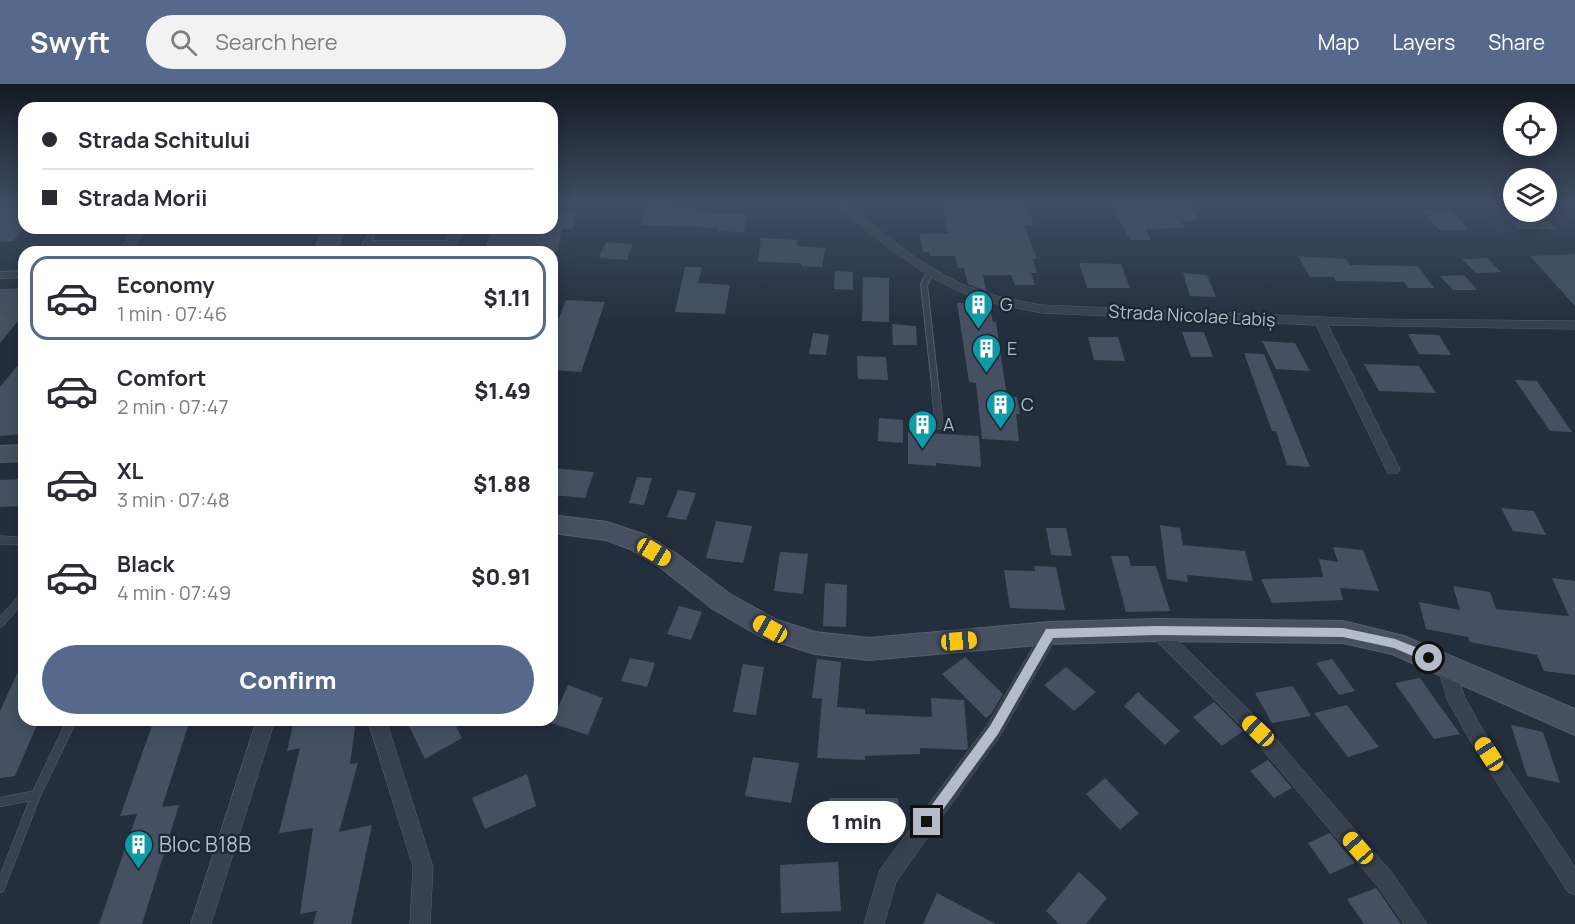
<!DOCTYPE html>
<meta charset="utf-8">
<style>
:root{--surface:#fff;--page:#f2f2f3;--text:#2b2b33;--muted:#7c7c81;--line:#e1e1e2;--accent:#56698c}
body{margin:0;font-family:Manrope,sans-serif;background:var(--page);color:var(--text);height:100vh;display:flex;flex-direction:column;font-size:22px;white-space:nowrap}
*{box-sizing:border-box;margin:0}
p{font-size:20px;color:var(--muted)}
.icon{flex:none;width:33px;height:33px;fill:none;stroke:currentColor;stroke-width:2;stroke-linecap:round;stroke-linejoin:round}
.map{position:relative;flex:1;overflow:hidden}
.details{position:absolute;left:18px;top:162px;width:540px;height:480px;display:flex;flex-direction:column;background:var(--surface);border-radius:18px;box-shadow:0 3px 15px #0003}
.details>*{flex:none}
.banner{position:absolute;left:18px;top:18px;width:540px;height:132px;border-radius:18px;box-shadow:0 3px 15px #0003;display:grid;align-content:center;height:132px;padding:0 24px;background:var(--surface)}
.buttons{position:absolute;left:1503px;top:18px;display:grid;gap:12px}
.buttons a{display:grid;place-items:center;width:54px;height:54px;border-radius:50%;background:var(--surface);box-shadow:0 3px 15px #0003;font-size:30px}
.end{position:absolute;width:27px;height:27px;margin:-14px;border:8px solid #b4bcc9;background:#111;box-shadow:0 0 0 3px #111}
.from{border-radius:50%}
.bubble{position:absolute;height:42px;border-radius:21px;background:var(--surface);box-shadow:0 3px 15px #0003;font-size:20px;font-weight:800;line-height:42px;text-align:center}
.car{position:absolute;width:18px;height:36px;margin:-18px -9px;border-radius:8px;box-shadow:0 0 4px 2px #0007;background:linear-gradient(#f5c518 24%,#345 0 40%,#f5c518 0 76%,#345 0 86%,#f5c518 0)}
.banner b{display:flex;align-items:center;gap:21px;height:57px;font-size:22px}
.banner b+b{border-top:2px solid var(--line)}
.banner i{width:15px;height:15px;background:var(--text)}
ul{padding:10px 0 0;list-style:none}
li{display:flex;align-items:center;gap:18px;height:84px;margin:0 12px 9px;padding:0 12px;border:3px solid transparent;border-radius:18px}
li div{flex:1}
li b{display:block;font-size:22px}
li em{font-style:normal;font-weight:800}
li.selected{border-color:var(--accent)}
li>.icon{width:54px;height:54px;stroke-width:1.5}
.cta{display:flex;gap:12px;margin-top:auto;padding:12px 24px}
.cta a{flex:1;height:69px;border-radius:36px;background:var(--accent);color:#fff;font-size:24px;font-weight:800;line-height:69px;text-align:center}
header{display:flex;align-items:center;gap:36px;box-sizing:border-box;height:84px;padding:0 30px;background:var(--accent);color:#fff}
header strong{font-size:28px}
nav{display:flex;gap:33px;margin-inline-start:auto;font-size:21px}
.search{width:420px;height:54px;background:var(--page);display:flex;align-items:center;gap:15px;box-sizing:border-box;padding:0 21px;border-radius:33px;color:var(--muted);font-size:22px}
.map>svg:first-child{display:block}
</style>
<header>
<strong>Swyft</strong>
<div class="search"><svg class="icon" aria-label="search" viewBox="0 0 24 24"><circle cx="10" cy="10" r="6"/><path d="M15 15l6 6"/></svg>Search here</div>
<nav><a>Map</a><a>Layers</a><a>Share</a></nav>
</header>
<div class="map">
<svg width="1575" height="840" viewBox="0 0 1575 840">
<rect width="100%" height="100%" fill="#242f3e"/>
<path fill="#455162" d="M942 119 1026 120 1033 141H1024L1037 175H1033L1037 189H1031L1035 201H1015L1011 191H983L986 207 968 200 964 184H958L955 172H930L929 168H923L919 150 948 149Z
M1110 119H1189L1198 135 1181 138 1185 144 1146 145 1151 156H1130Z
M24 121V144L13 157 0 158V122Z
M646 121H670V125H697V129L747 130 744 148 718 147 719 144 641 141Z
M1422 126H1451L1468 146H1439Z
M552 128H576L572 145H562L557 168H484L490 150 537 149 539 144H552Z
M1501 128H1539L1556 145H1517Z
M322 144H347L337 168H312Z
M761 154 797 156V162L825 164 822 183 801 182V179L758 178Z
M606 158 633 160 627 176 599 174Z
M1575 170V222L1530 172Z
M1298 172 1346 175 1350 181 1418 182 1434 204H1408L1404 198 1336 197 1334 193H1310Z
M1487 174 1501 188 1476 189 1462 175Z
M1079 179 1121 180 1130 204H1087Z
M685 183H702L698 199 730 201 725 230 675 228Z
M835 187 853 188V206L834 205Z
M1183 189 1207 191 1216 213 1190 212Z
M1464 191 1477 206H1453L1440 192Z
M863 193 889 194V238L862 237Z
M24 204V230L0 259V205Z
M972 214 989 220 993 238H996L1007 313H1017L1020 330H1016L1019 357 982 355 976 299 969 298 957 219H973Z
M566 216 605 218 581 288 552 286V252Z
M892 240 916 242 917 261H893Z
M1182 248H1204L1213 273H1191Z
M813 249 829 251 826 271 809 270Z
M1408 250 1439 251 1451 271 1419 270Z
M1088 253H1118L1125 277 1094 276Z
M1262 257 1295 259 1310 287 1276 285Z
M1244 269 1264 270 1310 383 1287 381 1276 347H1272Z
M857 272 886 273 888 296 858 295Z
M24 274V350L0 352V303Z
M1364 280 1419 282 1436 309 1379 307Z
M1515 296 1537 297 1572 348 1550 347Z
M879 334 903 336V359L878 357Z
M908 348 979 352 981 383 936 379V382L908 380Z
M552 384 594 388 585 414 552 411Z
M637 393 652 394 644 421 629 419Z
M24 395V422L0 423V396Z
M678 406 696 409 686 436 667 433Z
M1501 424 1534 427 1546 451 1513 447Z
M716 437 752 442 743 479 706 474Z
M1160 441 1180 444 1183 461 1245 467 1253 497 1187 491 1188 498 1167 495Z
M1046 444H1066L1072 472 1051 471Z
M1333 463 1363 466 1379 507 1340 504 1343 516 1272 519 1261 495 1323 493 1319 475 1338 478Z
M780 468 808 470 803 510 774 507Z
M1111 472H1128L1131 482H1156L1170 527 1126 528Z
M1034 482 1056 483 1065 526 1010 524 1004 486 1035 487Z
M1552 494 1575 497V591L1544 587 1537 571 1470 558 1468 553 1426 545 1419 518 1460 526 1453 502 1490 508 1496 525 1569 532Z
M825 499 847 501 846 543 823 542Z
M679 522 702 528 691 556 667 550Z
M965 573 1003 610 991 630 986 634 942 590Z
M24 574V636H39L15 692 0 694V627Z
M630 574 655 579 647 603 621 597Z
M817 575 841 578 837 623 865 625V630L932 633 931 614 964 616 968 664 966 666 920 664V670L865 672V676L817 674 822 615 812 614Z
M1332 575 1355 607 1339 611 1316 579Z
M743 580 764 583 756 631 733 628Z
M1066 583 1096 608 1074 627 1044 601Z
M1420 594 1460 650 1434 655 1395 599Z
M568 601 603 614 588 651 551 639Z
M1293 602 1311 632 1272 639 1255 609Z
M1138 608 1180 647 1165 661 1124 622Z
M1214 618 1243 647 1222 662 1193 633Z
M1347 621 1379 663 1348 673 1314 629Z
M154 636H190L162 723 179 721 142 840H99L137 730 120 732Z
M294 636H356L350 680 358 679 339 748 372 741 351 840H313L317 827 300 830 313 744 279 749 300 664 287 667Z
M406 636H453L462 654 425 675Z
M1511 641 1543 648 1560 699 1527 692Z
M753 673 799 679 791 719 745 712Z
M1268 676 1292 704 1274 714 1250 687Z
M527 690 536 722 485 745 472 714Z
M1105 694 1139 729 1120 746 1086 710Z
M829 714H898L901 743H830Z
M1330 749 1355 779 1330 790 1308 759Z
M838 778 841 827 781 829 780 781Z
M1079 788 1107 814 1086 840H1059L1046 827Z
M1376 804 1377 805 1401 840H1364L1347 815Z
M937 809 996 840H923Z"/>
<g fill="none" stroke-linecap="round" stroke-linejoin="round">
<defs>
<path id="lane-far2" d="M141 145 217 144
M366 160H451
M363 168 374 144
M930 188 924 201 936 310
M0 191 24 190"/>
<path id="lane-far1" d="M936 309 939 341
M0 456 24 457
M0 539 24 512"/>
<path id="lane" d="M36 711 72 636
M0 718 36 711 0 804"/>
<path id="street" d="M833 119H845C881 147 916 178 958 198 984 211 1013 216 1042 221L1367 235 1575 237V245L1328 241 1400 385 1398 389H1388L1386 385 1316 241 1042 229 997 220 960 208 934 195 890 165Z
M135 144H147L131 168H119Z
M452 144H464L454 168H442Z
M1156 539 1162 541 1264 641 1393 790 1427 840H1404L1379 804 1252 653 1150 551 1148 546 1150 541Z
M1050 542 1056 544 1058 549 1056 554 1000 652 896 798 884 840H864L880 786 988 640 1044 544Z
M1446 573 1452 576 1465 614 1483 646 1575 783V811L1568 808 1471 658 1448 617 1437 581 1440 576Z
M257 636H275L211 840H191Z
M368 636H386L433 783 430 840H410L413 783Z"/>
<path id="secondary" d="M24 361V377L0 378V362Z
M552 431 607 438 646 451 677 470 731 511 777 536 815 548 869 554 1050 538 1156 535 1343 537 1404 552 1575 625V651L1392 570 1343 559 1156 557 1050 560 869 576 815 570 761 553 713 525 661 484 630 465 606 456 552 449Z"/>
</defs>
<use href="#lane-far2" stroke="#565f6c" stroke-width="8"/>
<use href="#lane-far1" stroke="#565f6c" stroke-width="9"/>
<use href="#lane" stroke="#565f6c" stroke-width="10"/>
<use href="#street" stroke="#565f6c" stroke-width="1"/>
<use href="#secondary" stroke="#565f6c" stroke-width="2"/>
<path stroke="#44595c" stroke-width="3" stroke-dasharray="4 4" stroke-linecap="butt" d="M0 234 24 233"/>
<use href="#lane-far2" stroke="#38414e" stroke-width="6"/>
<use href="#lane-far1" stroke="#38414e" stroke-width="8"/>
<use href="#lane" stroke="#38414e" stroke-width="9"/>
<use href="#street" fill="#38414e" fill-rule="evenodd"/>
<use href="#secondary" fill="#465061" fill-rule="evenodd"/>
</g>
<linearGradient id="sky" x2="0" y2="1"><stop stop-color="#141a22"/><stop offset="0.5" stop-color="#3f4d63"/><stop offset="1" stop-color="#3f4d63" stop-opacity="0"/></linearGradient>
<rect width="1575" height="237" fill="url(#sky)"/>
<path fill="#b4bcc9" d="M1156 542 1343 544 1395 555 1433 570 1434 574 1429 579 1394 564 1343 553 1156 551 1053 554 998 650 931 742 927 744 923 742 921 738 923 733 990 642 1046 545Z"/>
<defs>
<symbol id="building-pin" viewBox="-11 -11 22 30"><path d="M0 17L-7.5 6A9.5 9.5 0 1 1 7.5 6Z" fill="#0f9aa8" stroke="#1d2633"/><path d="M-4-6H4V6H1V3H-1V6H-4ZM-2.5-4.3h1.7v1.8h-1.7ZM.8-4.3h1.7v1.8H.8ZM-2.5-1h1.7V.8h-1.7ZM.8-1h1.7V.8H.8Z" fill="#fff"/></symbol>
</defs>
<g fill-rule="evenodd">
<use href="#building-pin" x="962" y="204" width="33" height="45"/>
<use href="#building-pin" x="970" y="248" width="33" height="45"/>
<use href="#building-pin" x="984" y="304" width="33" height="45"/>
<use href="#building-pin" x="906" y="324" width="33" height="45"/>
<use href="#building-pin" x="122" y="744" width="33" height="45"/>
</g>
<g text-anchor="middle" dominant-baseline="central" stroke-width="4.5" stroke-linejoin="round" paint-order="stroke">
<g font-size="18" fill="#b4bcc9" stroke="#1d2633" text-anchor="start">
<text x="1000" y="220">G</text>
<text x="1007" y="264">E</text>
<text x="1021" y="320">C</text>
<text x="943" y="340">A</text>
</g>
<g font-size="18" fill="#b4bcc9" stroke="#1d2633">
<text transform="translate(1192 231) rotate(3)">Strada Nicolae Labiș</text>
</g>
<g font-size="21" fill="#b4bcc9" stroke="#1d2633" text-anchor="start">
<text x="159" y="760">Bloc B18B</text>
</g>
</g>
</svg>
<div class="buttons">
<a><svg class="icon" aria-label="locate" viewBox="0 0 24 24"><circle cx="12" cy="12" r="6"/><path d="M12 2v4M12 18v4M2 12h4M18 12h4"/></svg></a>
<a><svg class="icon" aria-label="layers" viewBox="0 0 24 24"><path d="M12 4l9 5-9 5-9-5zM3 14l9 5 9-5"/></svg></a>
</div>
<i class="end from" style="left:1429px;top:574px"></i>
<i class="end" style="left:927px;top:738px"></i>
<div class="bubble" style="left:807px;top:717px;width:99px">1 min</div>
<i class="car" style="left:654px;top:468px;rotate:121deg"></i>
<i class="car" style="left:770px;top:545px;rotate:299deg"></i>
<i class="car" style="left:959px;top:557px;rotate:85deg"></i>
<i class="car" style="left:1258px;top:647px;rotate:313deg"></i>
<i class="car" style="left:1489px;top:670px;rotate:327deg"></i>
<i class="car" style="left:1358px;top:764px;rotate:319deg"></i>
<div class="banner">
<b><i class="from"></i>Strada Schitului</b>
<b><i></i>Strada Morii</b>
</div>
<section class="details">
<ul>
<li class="selected"><svg class="icon" aria-label="car" viewBox="0 0 24 24"><path d="M5 17H2v-5l4-1 3-4h7l3 4 3 1v5h-3M9 17h6M6 11h13"/><circle cx="7" cy="17" r="2"/><circle cx="17" cy="17" r="2"/></svg><div><b>Economy</b><p>1 min · 07:46</p></div><em>$1.11</em></li>
<li><svg class="icon" aria-label="car" viewBox="0 0 24 24"><path d="M5 17H2v-5l4-1 3-4h7l3 4 3 1v5h-3M9 17h6M6 11h13"/><circle cx="7" cy="17" r="2"/><circle cx="17" cy="17" r="2"/></svg><div><b>Comfort</b><p>2 min · 07:47</p></div><em>$1.49</em></li>
<li><svg class="icon" aria-label="car" viewBox="0 0 24 24"><path d="M5 17H2v-5l4-1 3-4h7l3 4 3 1v5h-3M9 17h6M6 11h13"/><circle cx="7" cy="17" r="2"/><circle cx="17" cy="17" r="2"/></svg><div><b>XL</b><p>3 min · 07:48</p></div><em>$1.88</em></li>
<li><svg class="icon" aria-label="car" viewBox="0 0 24 24"><path d="M5 17H2v-5l4-1 3-4h7l3 4 3 1v5h-3M9 17h6M6 11h13"/><circle cx="7" cy="17" r="2"/><circle cx="17" cy="17" r="2"/></svg><div><b>Black</b><p>4 min · 07:49</p></div><em>$0.91</em></li>
</ul>
<div class="cta"><a>Confirm</a></div>
</section>
</div>
